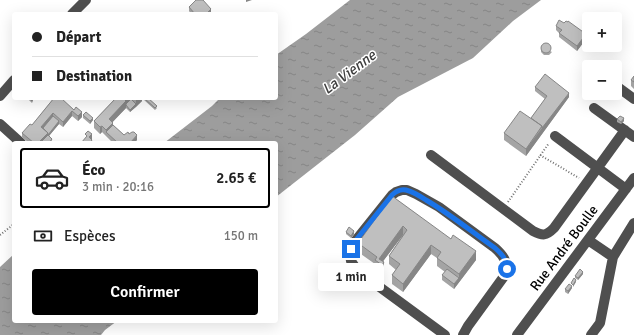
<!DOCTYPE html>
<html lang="fr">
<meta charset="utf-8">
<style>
:root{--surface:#fff;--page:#f2f2f2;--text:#222;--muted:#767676;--line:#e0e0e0;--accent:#000}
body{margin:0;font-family:Signika,sans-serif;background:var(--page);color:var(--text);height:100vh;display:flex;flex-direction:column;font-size:15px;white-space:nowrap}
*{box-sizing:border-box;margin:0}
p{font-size:13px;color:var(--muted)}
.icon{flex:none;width:22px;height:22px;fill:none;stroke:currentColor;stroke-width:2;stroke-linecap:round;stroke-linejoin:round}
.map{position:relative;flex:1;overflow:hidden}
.panel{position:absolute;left:12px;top:141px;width:266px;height:182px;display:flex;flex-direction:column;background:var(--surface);border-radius:4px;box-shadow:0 4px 16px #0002}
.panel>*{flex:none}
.guide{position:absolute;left:12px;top:12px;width:266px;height:88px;border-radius:4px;box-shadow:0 4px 16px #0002;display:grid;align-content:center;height:88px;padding:0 20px;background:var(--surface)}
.controls{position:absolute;left:582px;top:12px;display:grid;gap:8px}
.controls a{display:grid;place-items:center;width:40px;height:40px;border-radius:4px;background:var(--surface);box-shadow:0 4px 16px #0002;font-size:20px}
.end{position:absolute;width:18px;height:18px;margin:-9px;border:5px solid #1a73e8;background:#fff;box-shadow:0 0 0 2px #fff}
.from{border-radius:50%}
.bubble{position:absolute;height:28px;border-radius:4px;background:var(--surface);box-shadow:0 4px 16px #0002;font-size:13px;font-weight:600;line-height:28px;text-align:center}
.guide b{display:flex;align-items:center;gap:14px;height:38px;font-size:15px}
.guide b+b{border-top:1px solid var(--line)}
.guide i{width:10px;height:10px;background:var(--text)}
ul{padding:7px 0 0;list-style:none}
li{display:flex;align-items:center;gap:12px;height:60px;margin:0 8px 6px;padding:0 12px;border:2px solid var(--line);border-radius:4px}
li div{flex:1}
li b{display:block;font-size:15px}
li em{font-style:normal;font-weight:600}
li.active{border-color:var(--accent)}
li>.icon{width:36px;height:36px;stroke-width:1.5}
.pay{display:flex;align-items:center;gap:10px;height:44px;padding:0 20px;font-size:15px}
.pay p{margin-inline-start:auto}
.primary-button{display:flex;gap:8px;margin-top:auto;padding:8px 20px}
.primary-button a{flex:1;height:46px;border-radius:4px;background:var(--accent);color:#fff;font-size:16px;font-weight:600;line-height:46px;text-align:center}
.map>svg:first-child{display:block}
</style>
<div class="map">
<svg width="634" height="335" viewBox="0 0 634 335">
<defs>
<pattern id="water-ripples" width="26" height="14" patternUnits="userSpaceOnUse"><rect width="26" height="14" fill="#9d9d9d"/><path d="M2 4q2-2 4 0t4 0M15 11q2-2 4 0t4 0" fill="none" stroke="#858585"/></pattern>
</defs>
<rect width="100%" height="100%" fill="#fff"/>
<path fill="url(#water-ripples)" d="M350 0H541L513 21 473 58 398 97 355 135 276 197V143H164L212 106 220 98H276V55L306 34Z
M14 254V321H117L105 330 101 335H0V267Z"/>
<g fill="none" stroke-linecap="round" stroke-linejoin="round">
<path stroke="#717171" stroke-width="2" stroke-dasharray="1 2" stroke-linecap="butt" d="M540 155 579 178
M508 202 549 143
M0 235 14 224"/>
<path stroke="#4f4f4f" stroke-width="10" d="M72 14 86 0
M615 85 634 99
M0 96 14 80
M594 108 634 137
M0 124 21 143
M555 136 626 189
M431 155 533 231C543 236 546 236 554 228L625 130
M588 240 613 257 600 323 591 335
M613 257 634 223
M445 335 366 277 355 267 351 261 350 255 351 249 356 240 392 195 396 192 402 190H407L416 194 439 207 495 248C504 256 509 263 505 275L468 326 463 335
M517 335 634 178"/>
</g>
<path fill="#a4a4a4" d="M189 7 211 14H191L189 11Z
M556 26 586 39 577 51 559 37V33L556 30Z
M541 46 552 52 549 55H544L541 52Z
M634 76V89L631 86V80Z
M535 87 569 97 526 156 504 140V133L531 118 545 99 535 91Z
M27 98H32L33 101 32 103Z
M54 98 82 117 78 121 72 116 63 127 59 124 49 136 52 141 51 143H29L22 137V133L32 125Z
M116 98H142V101L130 112 126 108 112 122 113 125 124 135 137 140 134 143H113L102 132 100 134 94 128V121Z
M143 98H148L157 108 155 110 143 99Z
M83 115 93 120 90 124 83 118Z
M617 119 624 121 621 124 617 122Z
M392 196 476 260 454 289 442 280V275L445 272 437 266V258L431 254 403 292 392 284V275L396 270 389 264V256L403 235 383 261 384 270 382 273 375 268V264L358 252V243Z
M346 232 354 234 351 238 346 234Z
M583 274 578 280 575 278V276Z
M572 288 568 294 565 292V289Z"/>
<path fill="#868686" d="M246 0H252L246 2Z
M211 9V14H206Z
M586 34V39L577 51V46Z
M569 93V97L526 156V149Z
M127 98H131V101L126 105V108L109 126V119Z
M138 98H142V101L136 107V100Z
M136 104V107L130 112V110Z
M72 111V116L63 127V122Z
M82 112V117L78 121V116Z
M53 113V118L43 130 41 127Z
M93 118V120L90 124V121Z
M624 118V121L621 124V122Z
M59 121V124L48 137V135Z
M113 123V129L106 132V130Z
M102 126V132L100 134V127Z
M48 133V137L42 143H38Z
M92 134V139L89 142V137Z
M137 135V140L134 143H131V142Z
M403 226V235L381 264 379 259Z
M354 231V234L351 238V236Z
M431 245V254L403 292V284Z
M476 251V260L454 289V284L459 278V274Z
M384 262V270L382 273V265Z
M583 272V274L578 280V278Z
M576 280V282L573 287V285Z
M572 286V288L568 294V291Z"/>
<path fill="#bfbfbf" stroke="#868686" d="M196 0H203L211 9 206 14H195L189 7Z
M559 20 564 23 566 21 568 22V21L586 34 577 46 559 33 562 30 556 26Z
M541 48a5 5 0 1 1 10 0a5 5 0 1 1-10 0Z
M545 74 569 93 542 128V126L531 118 547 96 535 87Z
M634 76V82L631 80Z
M29 98H32L33 99 32 101Z
M54 98H61L74 110 76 107 82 112 78 116 72 111 63 122 53 113 41 127 48 133 38 143H34L22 133 30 124 32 125Z
M116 98H127L125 100 126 101 109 119 113 123 106 130 102 126 100 127 94 121Z
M144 98H148L157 106 155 108Z
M131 99 136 104 130 110 126 105V104Z
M520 111 542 126 526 149 504 133Z
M86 112 93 118 90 121 83 115Z
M53 116 59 121 48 135 52 139 49 143H40L48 135V133L43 128Z
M620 116 624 118 621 122 617 119Z
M113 125 124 135 128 132 129 134 132 132H134L137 135 131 142 132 143H118L106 132Z
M88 131 92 134 89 137 92 140 90 143H81L87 136 85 134Z
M392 196 451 239 453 235 476 251 459 274 437 258 441 252 431 245 403 284 392 275 400 264 389 256 407 230 403 226 379 259 384 262 382 265 375 260 377 257 358 243Z
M349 227 354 231 351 236 346 232Z
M447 269 459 278 454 284 442 275Z
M580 269 583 272 578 278 575 276Z
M574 278 576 280 573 285 571 283Z
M569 284 572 286 568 291 565 289Z"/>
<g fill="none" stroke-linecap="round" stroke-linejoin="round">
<path stroke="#1a73e8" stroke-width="5" d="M351 249 356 240 392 195C396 191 401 189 406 190 414 192 420 196 426 200 450 214 472 232 495 248 504 256 505 258 507 269"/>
</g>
<g text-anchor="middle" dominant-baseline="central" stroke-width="3" stroke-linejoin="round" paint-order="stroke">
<g font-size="14" fill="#000" stroke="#fff">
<text transform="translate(564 248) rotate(-53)">Rue André Boulle</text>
</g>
<g font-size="15" font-style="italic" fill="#3e3e3e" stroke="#fff">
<text transform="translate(349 72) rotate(-37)">La Vienne</text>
</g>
</g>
</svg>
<div class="controls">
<a>+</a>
<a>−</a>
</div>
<i class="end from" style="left:507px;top:269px"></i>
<i class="end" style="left:351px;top:249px"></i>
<div class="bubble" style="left:318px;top:263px;width:66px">1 min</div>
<div class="guide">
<b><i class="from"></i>Départ</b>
<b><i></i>Destination</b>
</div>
<section class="panel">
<ul>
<li class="active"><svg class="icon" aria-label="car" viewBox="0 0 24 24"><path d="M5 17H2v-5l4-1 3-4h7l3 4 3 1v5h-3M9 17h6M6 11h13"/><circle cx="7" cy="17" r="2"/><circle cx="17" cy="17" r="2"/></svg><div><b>Éco</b><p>3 min · 20:16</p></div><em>2.65 €</em></li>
</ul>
<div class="pay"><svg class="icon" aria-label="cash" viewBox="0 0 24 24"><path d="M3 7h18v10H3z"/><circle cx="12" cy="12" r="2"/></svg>Espèces<p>150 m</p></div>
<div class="primary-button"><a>Confirmer</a></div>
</section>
</div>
